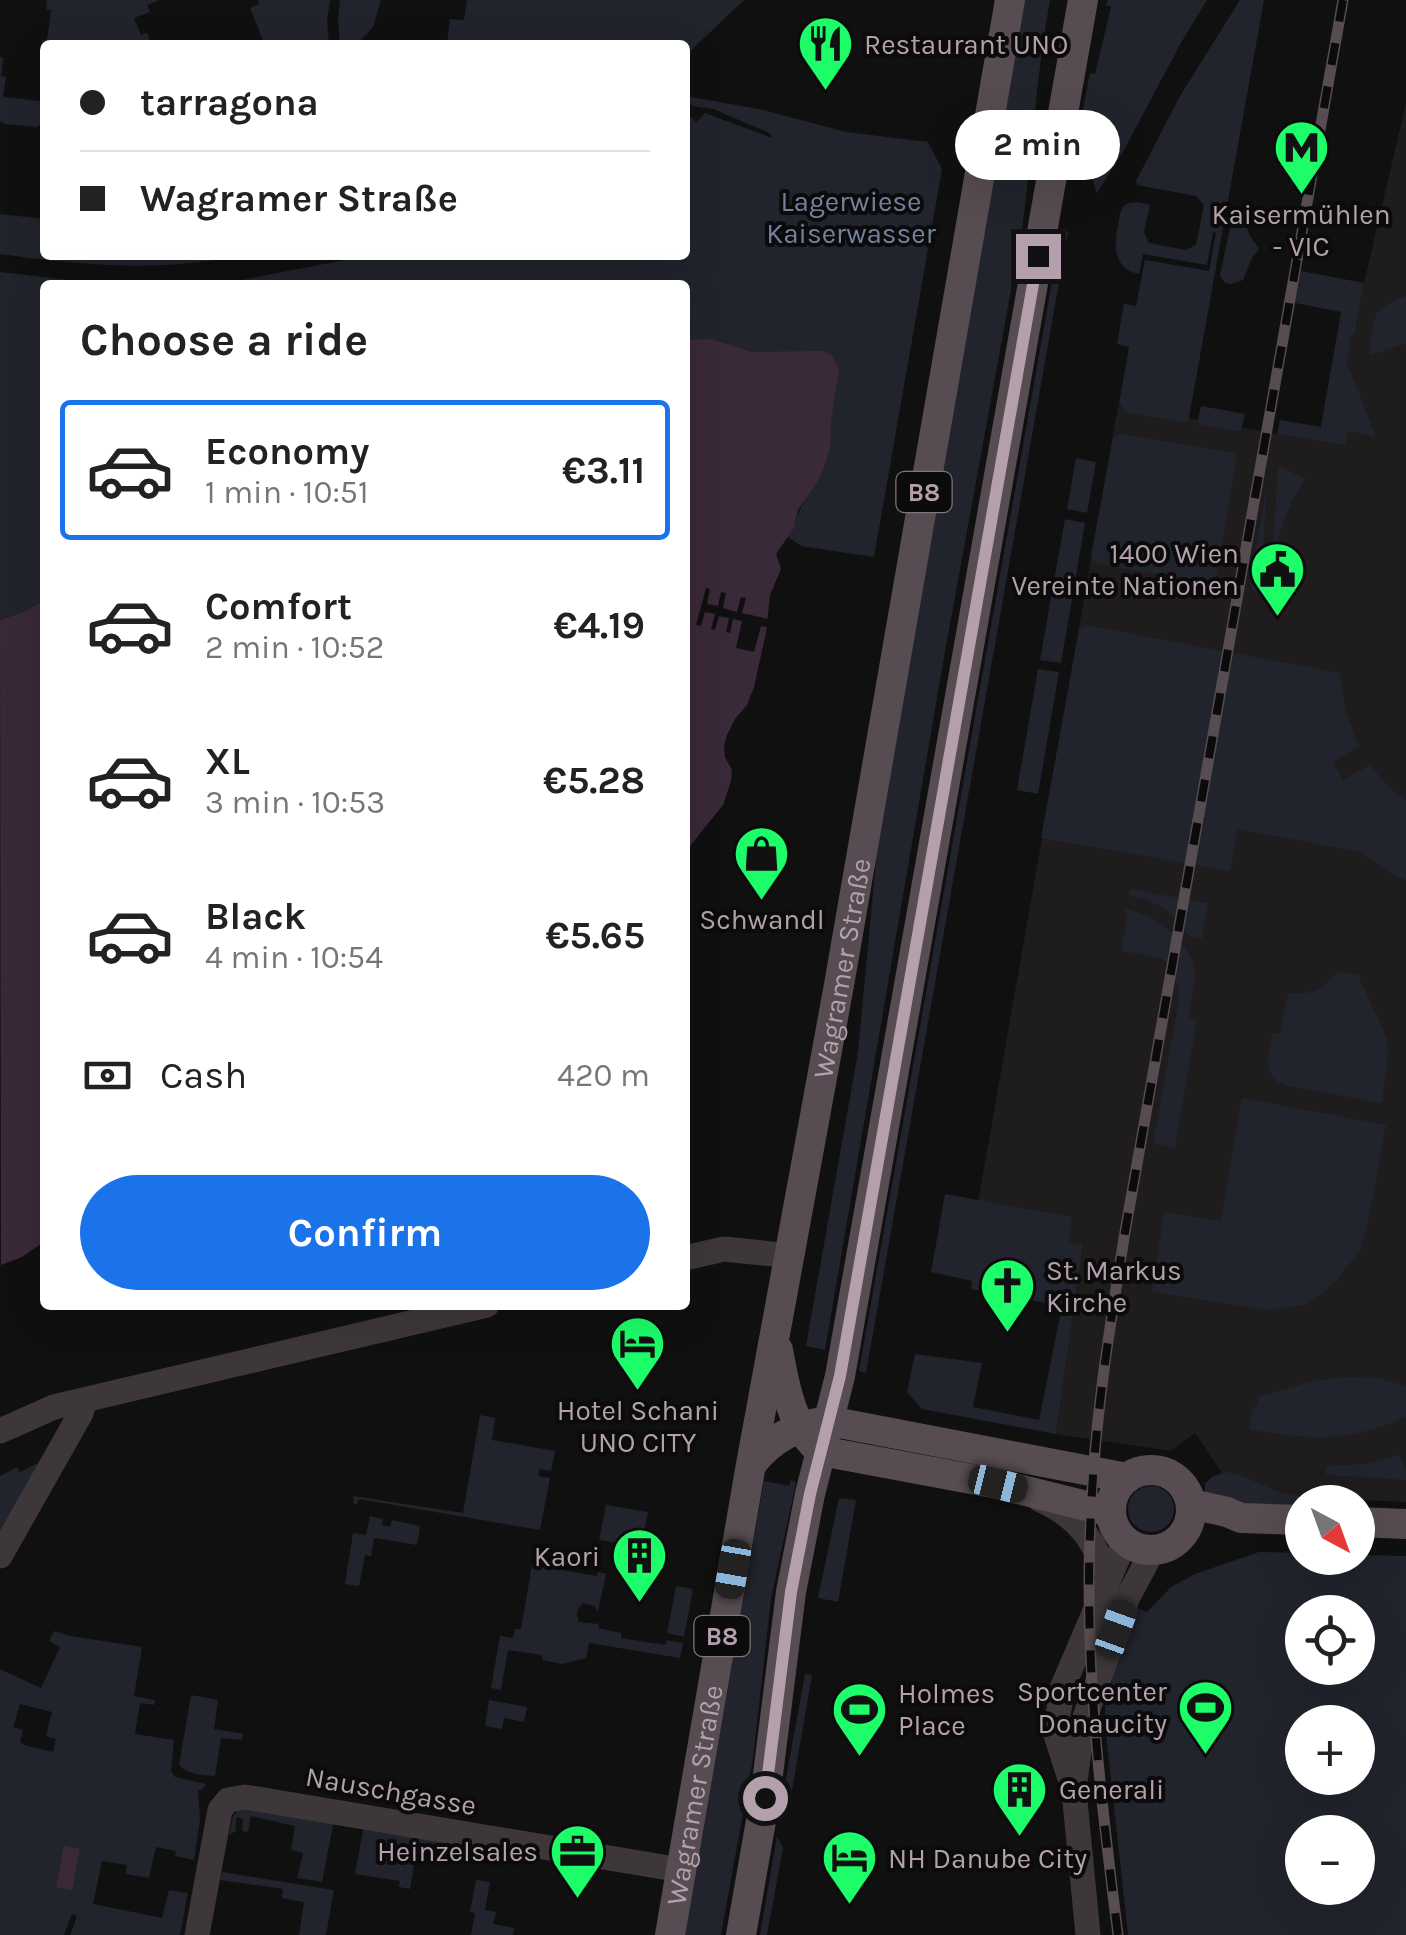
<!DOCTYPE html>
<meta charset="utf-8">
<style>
:root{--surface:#fff;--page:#f2f2f2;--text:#222;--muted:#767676;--line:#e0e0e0;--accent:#1a73e8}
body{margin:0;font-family:Karla,sans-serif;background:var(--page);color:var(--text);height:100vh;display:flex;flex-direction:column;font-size:38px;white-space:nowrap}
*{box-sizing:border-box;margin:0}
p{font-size:32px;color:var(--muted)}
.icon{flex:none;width:55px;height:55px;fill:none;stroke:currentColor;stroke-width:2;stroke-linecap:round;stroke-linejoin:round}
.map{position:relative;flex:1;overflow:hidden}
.panel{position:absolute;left:40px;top:280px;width:650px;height:1030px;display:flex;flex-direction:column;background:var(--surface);border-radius:10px;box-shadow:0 10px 40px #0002}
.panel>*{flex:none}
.hud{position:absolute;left:40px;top:40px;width:650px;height:220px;border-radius:10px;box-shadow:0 10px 40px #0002;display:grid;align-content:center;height:220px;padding:0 40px;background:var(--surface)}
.needle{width:65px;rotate:139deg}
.fabs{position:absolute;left:1285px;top:1485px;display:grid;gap:20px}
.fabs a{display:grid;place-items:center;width:90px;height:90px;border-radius:50%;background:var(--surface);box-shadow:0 10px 40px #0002;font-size:50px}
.end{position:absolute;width:45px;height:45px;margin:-22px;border:12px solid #b3a0ac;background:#111;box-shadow:0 0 0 5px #111}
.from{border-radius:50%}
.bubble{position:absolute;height:70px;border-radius:35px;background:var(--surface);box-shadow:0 10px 40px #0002;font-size:32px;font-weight:700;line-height:70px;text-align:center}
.car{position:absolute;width:30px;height:60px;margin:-30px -15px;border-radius:12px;box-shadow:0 0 8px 2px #0007;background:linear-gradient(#222 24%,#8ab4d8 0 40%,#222 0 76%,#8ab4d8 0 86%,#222 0)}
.hud b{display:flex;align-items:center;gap:35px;height:95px;font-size:38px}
.hud b+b{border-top:2px solid var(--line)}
.hud i{width:25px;height:25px;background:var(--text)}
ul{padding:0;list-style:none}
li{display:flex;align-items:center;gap:30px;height:140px;margin:0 20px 15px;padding:0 20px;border:5px solid transparent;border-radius:10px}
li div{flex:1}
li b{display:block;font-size:38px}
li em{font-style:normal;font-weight:700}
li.active{border-color:var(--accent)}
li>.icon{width:90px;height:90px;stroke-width:1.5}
h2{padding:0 40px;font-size:45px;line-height:120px}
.pay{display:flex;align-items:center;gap:25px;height:110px;padding:0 40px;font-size:38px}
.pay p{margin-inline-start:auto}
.cta{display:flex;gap:20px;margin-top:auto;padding:20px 40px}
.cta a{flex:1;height:115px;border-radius:60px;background:var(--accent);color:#fff;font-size:40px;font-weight:700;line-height:115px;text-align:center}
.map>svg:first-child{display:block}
</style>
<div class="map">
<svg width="1406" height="1935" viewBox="0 0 1406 1935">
<rect width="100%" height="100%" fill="#111010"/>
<path fill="#1e1c1c" d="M1406 103V1502L1224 1494 1222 1473 1195 1433 1171 1451 1056 1434 1083 1246 974 1225 1118 406 1277 434 1280 420 1321 427 1333 359 1347 362 1351 336 1355 334 1364 283Z"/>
<path fill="#21242c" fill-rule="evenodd" d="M47 0H159L147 5 150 12 134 18 141 35 147 33 151 45H45L43 122 37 127 5 124 0 121V57L3 58 1 76 6 77 3 97 40 101 45 61 40 60 42 40H47L51 10 46 9Z
M258 0H330L327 21 329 45H265L250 8 259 4Z
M340 0H381L373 27 356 45H340L338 20Z
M467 0H744L685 56V45H447L450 19 464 20Z
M1025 0H1050C1036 76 1032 153 1022 230L944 657 825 1350 806 1346 858 1052 878 840Z
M1108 0H1207L1182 41 1124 150 1097 193C1088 168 1085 147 1088 121L1081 119 1090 73 1095 74 1111 7 1106 5Z
M1240 0H1264L1188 423 1126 412 1119 404 1129 347 1117 344 1124 304 1136 306 1145 260 1209 271 1216 233 1213 232 1207 265 1143 254 1139 274C1111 268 1114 242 1119 220 1120 215 1121 208 1125 205 1132 200 1142 203 1150 205L1144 232 1149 243 1186 250 1196 245 1204 205 1196 196 1137 185 1136 181 1180 96Z
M685 96 759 109 846 132 928 142 942 169 874 557 801 546 788 537C795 526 797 513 804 502L685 367V285H189L221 284 371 255H685V111L696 122 705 113 772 138 770 133 713 109 692 106Z
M1241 213 1249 234 1259 249 1252 258 1243 280 1231 284 1225 283 1220 276 1231 223 1236 216Z
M0 214 45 219V255H251C227 258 204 262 180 264 121 269 59 262 0 254Z
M1065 228 1068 232 866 1373 859 1371 1061 231Z
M1301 271 1364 283 1355 334 1351 336 1347 363 1376 437 1348 431 1345 445 1277 434 1280 420 1321 427 1341 312 1295 303Z
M0 272 112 285H45V600L23 612 0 620Z
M1406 296V343L1370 355C1374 318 1368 310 1406 296Z
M1201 406 1245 414 1241 430 1234 431 1197 424Z
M1119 434 1233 453 1237 456 1215 584 1097 564 1091 556 1113 438Z
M1076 458 1096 462 1087 513 1067 509Z
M1278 466 1305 479C1284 510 1277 540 1271 576Z
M1266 490 1262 584 1261 593 1254 591 1250 583Z
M1065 519 1085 523 1061 663 1040 660Z
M1085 625 1340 673 1345 709 1359 746 1333 762 1343 780 1370 765 1387 785 1406 801V880L1398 877 1360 852 1238 829 1230 871 1041 838 1079 630Z
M1038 669 1059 672 1038 794 1017 790Z
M1129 889 1208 903 1202 939 1189 937C1176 912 1155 900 1129 896Z
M1124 909C1154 914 1196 943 1195 977 1194 990 1190 1004 1188 1017L1197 1020 1175 1148 1153 1144 1179 1000C1177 954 1161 958 1121 951L1128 913 1124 912Z
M1338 972 1358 975 1387 1038 1388 1056 1382 1103 1288 1086C1260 1078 1268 1056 1273 1033H1280L1288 993C1315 995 1319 990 1338 972Z
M1242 1098 1386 1125 1367 1228 1360 1250 1337 1280 1319 1296 1304 1305 1268 1310 1152 1292 1164 1212 1221 1221Z
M945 1194 1072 1217 1069 1242 1083 1245 1056 1434 922 1409 907 1392 915 1354 982 1363 973 1407 1039 1420 1062 1306 971 1289 972 1281 931 1272Z
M1348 1377 1378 1378 1406 1386V1417C1347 1442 1310 1441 1249 1429L1253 1407 1259 1405 1257 1398 1312 1381Z
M480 1415 495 1418 492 1440 555 1451 551 1471 539 1469V1476L550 1478 540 1530 359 1499 357 1505 354 1504 353 1496 463 1513Z
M1399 1455 1406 1471V1480L1326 1475V1466L1366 1464Z
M44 1460 0 1535V1476L17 1467 20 1472Z
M1228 1472C1254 1478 1277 1495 1305 1497L1302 1508 1224 1504 1205 1495V1484L1213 1476Z
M791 1480 796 1482 771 1599 753 1758 721 1935H684L764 1481 789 1486Z
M1128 1509a23 23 0 1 1 46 0a23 23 0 1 1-46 0Z
M839 1498 856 1500 838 1602 818 1598Z
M606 1505 648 1512 641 1547 599 1540Z
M370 1516 383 1519 382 1525 390 1527 392 1520 420 1526 417 1545 374 1538 371 1556 365 1555 359 1586 345 1584 353 1533 366 1535Z
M1259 1552 1302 1553V1558H1358V1555L1406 1556V1935H1128L1106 1734 1105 1699 1110 1697 1112 1676 1135 1607 1147 1612 1171 1587 1195 1574ZM1302 1612H1358V1668H1302ZM1302 1722H1358V1778H1302ZM1302 1832H1358V1888H1302Z
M532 1565 597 1576 598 1572 606 1574 598 1611 594 1606 583 1603C576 1610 576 1614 579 1622L599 1624 598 1628 621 1633V1638L665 1645 667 1640 683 1643 680 1658 589 1643 586 1658 562 1664 542 1660V1655L508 1650 501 1690 491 1688 500 1636 513 1638 515 1629H521Z
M676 1586 693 1589 684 1637 667 1633Z
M54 1631 70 1636 142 1647 134 1696 155 1700 154 1705 140 1703 135 1734 174 1740 171 1771 175 1777 206 1784 202 1790H198L200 1820 194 1860 175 1856 176 1851 156 1847 149 1878 126 1874 127 1865 102 1861 93 1904 162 1918 169 1890 188 1893 180 1935H70L77 1916 72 1914 64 1935H0V1669L41 1688 60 1647 49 1641ZM20 1704 52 1712 46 1736 56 1739 53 1752 27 1746 20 1742 23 1730 13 1727Z
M805 1674 812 1675 790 1802 782 1800Z
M191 1695 218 1700 214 1729 243 1734 242 1740 221 1738 215 1776C203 1775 187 1775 179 1765Z
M489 1700 527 1707 524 1722 504 1718 502 1729 485 1726Z
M242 1806 334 1820 322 1882 297 1878 303 1853 291 1850 295 1826 251 1816 248 1832 242 1831 243 1819 237 1817 235 1829 238 1830 229 1835 233 1816Z
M364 1825 452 1839 455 1856 417 1849 410 1889 399 1887 400 1881 355 1874Z
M777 1836 783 1848 767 1935H760Z
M222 1872 334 1890 326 1935H299L304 1902 282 1898 283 1889 220 1880Z
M476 1880 490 1882 485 1910 496 1912 493 1924 514 1928 513 1935H471L475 1913 470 1912Z"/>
<path fill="#3a2938" d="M711 339 751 352 824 351 832 356 839 368 831 422 830 449 824 468 816 484 798 510 794 528 776 554 781 569 770 595 766 633 754 687 747 705 735 719 727 735 724 746 725 757 732 770 731 781 723 805 685 852V340Z
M45 600V1241L22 1257 1 1265 0 620 23 612Z
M64 1846 80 1849 72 1890 56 1887Z"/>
<path fill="#111010" d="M706 588 710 589 707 604 718 606 721 592 726 593 723 608 737 612 741 597 746 598 742 613 768 619 767 627 761 626 754 652 736 648 742 621 733 619 730 633 726 632 729 618 719 616 715 630 711 629 715 614 705 612 701 626 696 625Z"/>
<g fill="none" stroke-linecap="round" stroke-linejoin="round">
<path stroke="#3e373a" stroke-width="25" d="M685 1258 724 1249 791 1256
M0 1431 54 1407 487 1305
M1039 1499C1079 1517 1093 1539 1109 1579
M0 1556 81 1413 85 1400
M1075 1781 1083 1723 1128 1597 1153 1550
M197 1935 220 1810 228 1800 245 1797 681 1870
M1088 1935 1074 1791 1055 1732 1063 1686 1125 1541"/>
<g stroke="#564c51" stroke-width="30">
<path d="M778 1350C784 1384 792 1430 821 1451L998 1484 1111 1512"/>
<path d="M751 1465C770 1439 797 1425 829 1421L1127 1478"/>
<circle cx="1151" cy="1510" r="40"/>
<path d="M1191 1504 1227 1512 1241 1518 1302 1520"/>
<path d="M1358 1522 1406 1524"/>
<path id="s1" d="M670 1935 750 1470 839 985 1010 0"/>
<path d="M741 1935 765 1798 791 1592 810 1494 840 1376 1083 0"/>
</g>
<defs>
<path id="rail" d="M1118 1935C1100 1794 1083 1653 1091 1511 1095 1417 1110 1325 1125 1232L1343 0"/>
</defs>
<use href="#rail" stroke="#564c52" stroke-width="11"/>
<use href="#rail" stroke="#0c0b0b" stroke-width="8" stroke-dasharray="22" stroke-linecap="butt"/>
</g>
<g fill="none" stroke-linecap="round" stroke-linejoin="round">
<path stroke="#b3a0ac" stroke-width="12" d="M765 1798 791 1592 810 1494 840 1376 1038 256"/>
</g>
<defs>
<symbol id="restaurant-pin" viewBox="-11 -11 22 30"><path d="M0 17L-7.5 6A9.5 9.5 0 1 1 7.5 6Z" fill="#1cfd69" stroke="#0c0b0b"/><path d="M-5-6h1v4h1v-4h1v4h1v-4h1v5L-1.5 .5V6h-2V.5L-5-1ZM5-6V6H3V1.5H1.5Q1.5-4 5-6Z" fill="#111"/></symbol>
<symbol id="metro-pin" viewBox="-11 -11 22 30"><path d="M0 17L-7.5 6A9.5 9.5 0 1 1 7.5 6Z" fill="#1cfd69" stroke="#0c0b0b"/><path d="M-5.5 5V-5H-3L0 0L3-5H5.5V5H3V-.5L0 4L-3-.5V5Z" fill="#111"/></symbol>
<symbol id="civic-pin" viewBox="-11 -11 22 30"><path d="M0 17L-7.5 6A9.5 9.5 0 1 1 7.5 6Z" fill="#1cfd69" stroke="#0c0b0b"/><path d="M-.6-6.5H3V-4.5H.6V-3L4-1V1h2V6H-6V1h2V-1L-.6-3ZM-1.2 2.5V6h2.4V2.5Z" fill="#111"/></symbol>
<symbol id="shop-pin" viewBox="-11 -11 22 30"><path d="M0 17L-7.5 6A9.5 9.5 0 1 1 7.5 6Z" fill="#1cfd69" stroke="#0c0b0b"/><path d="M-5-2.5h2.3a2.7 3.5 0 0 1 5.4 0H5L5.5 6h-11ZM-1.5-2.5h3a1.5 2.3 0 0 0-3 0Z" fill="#111"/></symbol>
<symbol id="church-pin" viewBox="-11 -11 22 30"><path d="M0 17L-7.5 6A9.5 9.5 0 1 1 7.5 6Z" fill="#1cfd69" stroke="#0c0b0b"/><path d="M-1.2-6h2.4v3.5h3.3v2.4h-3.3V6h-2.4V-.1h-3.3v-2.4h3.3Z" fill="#111"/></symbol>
<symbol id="hotel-pin" viewBox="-11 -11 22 30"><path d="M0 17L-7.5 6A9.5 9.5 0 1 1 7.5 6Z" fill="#1cfd69" stroke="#0c0b0b"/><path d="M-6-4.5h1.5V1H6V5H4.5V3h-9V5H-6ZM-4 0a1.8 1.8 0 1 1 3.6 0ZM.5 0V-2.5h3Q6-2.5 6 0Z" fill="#111"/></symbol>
<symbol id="building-pin" viewBox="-11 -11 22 30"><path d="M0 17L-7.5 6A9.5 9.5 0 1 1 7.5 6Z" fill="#1cfd69" stroke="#0c0b0b"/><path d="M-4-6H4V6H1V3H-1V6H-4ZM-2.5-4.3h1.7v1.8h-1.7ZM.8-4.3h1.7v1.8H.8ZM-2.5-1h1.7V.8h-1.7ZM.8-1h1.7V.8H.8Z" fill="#111"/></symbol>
<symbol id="stadium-pin" viewBox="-11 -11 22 30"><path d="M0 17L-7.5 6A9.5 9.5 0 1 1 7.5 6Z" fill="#1cfd69" stroke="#0c0b0b"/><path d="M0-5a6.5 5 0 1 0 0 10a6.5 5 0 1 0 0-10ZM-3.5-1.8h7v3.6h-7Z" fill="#111"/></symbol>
<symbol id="office-pin" viewBox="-11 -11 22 30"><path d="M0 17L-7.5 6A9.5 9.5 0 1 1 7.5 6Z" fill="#1cfd69" stroke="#0c0b0b"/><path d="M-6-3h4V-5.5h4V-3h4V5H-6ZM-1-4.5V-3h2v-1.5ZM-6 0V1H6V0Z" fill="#111"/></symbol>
</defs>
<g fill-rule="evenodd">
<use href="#restaurant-pin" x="794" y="12" width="63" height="86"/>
<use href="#metro-pin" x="1270" y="116" width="63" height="86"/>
<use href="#civic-pin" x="1246" y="538" width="63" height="86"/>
<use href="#shop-pin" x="730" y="822" width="63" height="86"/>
<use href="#church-pin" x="976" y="1254" width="63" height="86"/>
<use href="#hotel-pin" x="606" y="1312" width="63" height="86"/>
<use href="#building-pin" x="608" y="1524" width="63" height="86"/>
<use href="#stadium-pin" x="1174" y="1676" width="63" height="86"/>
<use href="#stadium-pin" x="828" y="1678" width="63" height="86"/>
<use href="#building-pin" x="988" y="1758" width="63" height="86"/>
<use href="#office-pin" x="546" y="1820" width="63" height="86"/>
<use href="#hotel-pin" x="818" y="1826" width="63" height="86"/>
</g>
<g text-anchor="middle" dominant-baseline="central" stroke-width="8" stroke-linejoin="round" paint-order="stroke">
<g fill="#0c0b0b" stroke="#81737c" stroke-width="2.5">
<rect x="896.5" y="472" width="55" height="40" rx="8"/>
<rect x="694.5" y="1616" width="55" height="40" rx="8"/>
</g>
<g font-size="25" font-weight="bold" fill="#b3a0ac">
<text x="924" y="492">B8</text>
<text x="722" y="1636">B8</text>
</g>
<g font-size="28" fill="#b3a0ac" stroke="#0c0b0b" text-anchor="start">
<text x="864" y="44">Restaurant UNO</text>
<text x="1301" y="214" text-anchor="middle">Kaisermühlen<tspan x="1301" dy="32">- VIC</tspan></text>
<text x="1239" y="553" text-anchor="end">1400 Wien<tspan x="1239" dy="32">Vereinte Nationen</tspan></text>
<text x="762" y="919" text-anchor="middle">Schwandl</text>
<text x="1046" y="1270">St. Markus<tspan x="1046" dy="32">Kirche</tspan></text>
<text x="638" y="1410" text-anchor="middle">Hotel Schani<tspan x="638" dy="32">UNO CITY</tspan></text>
<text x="600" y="1556" text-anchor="end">Kaori</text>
<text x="1167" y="1691" text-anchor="end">Sportcenter<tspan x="1167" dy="32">Donaucity</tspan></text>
<text x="898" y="1693">Holmes<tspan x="898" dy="32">Place</tspan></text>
<text x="1059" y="1789">Generali</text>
<text x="538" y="1851" text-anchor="end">Heinzelsales</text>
<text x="888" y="1858">NH Danube City</text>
</g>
<g font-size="28" fill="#7580a0" stroke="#0c0b0b">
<text x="851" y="201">Lagerwiese<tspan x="851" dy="32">Kaiserwasser</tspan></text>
</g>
<g font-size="28" fill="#b3a0ac" stroke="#0c0b0b">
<text stroke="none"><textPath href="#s1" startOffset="982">Wagramer Straße</textPath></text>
<text transform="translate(391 1791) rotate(10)">Nauschgasse</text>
<text stroke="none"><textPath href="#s1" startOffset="142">Wagramer Straße</textPath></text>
</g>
</g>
</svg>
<div class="fabs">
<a><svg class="needle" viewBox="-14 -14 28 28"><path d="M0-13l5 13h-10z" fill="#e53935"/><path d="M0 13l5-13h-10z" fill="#767676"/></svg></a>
<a><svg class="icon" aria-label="locate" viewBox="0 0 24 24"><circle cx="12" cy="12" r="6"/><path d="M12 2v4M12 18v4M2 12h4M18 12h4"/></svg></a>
<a>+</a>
<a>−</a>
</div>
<i class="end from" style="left:765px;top:1798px"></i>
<i class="end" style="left:1038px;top:256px"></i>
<div class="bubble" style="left:955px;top:110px;width:165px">2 min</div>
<i class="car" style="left:998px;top:1484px;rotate:104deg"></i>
<i class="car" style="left:733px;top:1569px;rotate:190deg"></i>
<i class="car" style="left:1116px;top:1629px;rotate:20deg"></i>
<div class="hud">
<b><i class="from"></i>tarragona</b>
<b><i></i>Wagramer Straße</b>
</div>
<section class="panel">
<h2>Choose a ride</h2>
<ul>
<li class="active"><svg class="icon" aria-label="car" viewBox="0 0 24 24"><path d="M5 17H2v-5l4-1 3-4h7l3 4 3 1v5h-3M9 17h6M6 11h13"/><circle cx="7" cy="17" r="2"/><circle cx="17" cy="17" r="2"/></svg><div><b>Economy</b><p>1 min · 10:51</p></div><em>€3.11</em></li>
<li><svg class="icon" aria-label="car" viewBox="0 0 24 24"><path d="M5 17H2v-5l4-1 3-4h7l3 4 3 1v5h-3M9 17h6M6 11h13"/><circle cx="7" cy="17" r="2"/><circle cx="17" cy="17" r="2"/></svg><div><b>Comfort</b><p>2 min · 10:52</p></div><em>€4.19</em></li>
<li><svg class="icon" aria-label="car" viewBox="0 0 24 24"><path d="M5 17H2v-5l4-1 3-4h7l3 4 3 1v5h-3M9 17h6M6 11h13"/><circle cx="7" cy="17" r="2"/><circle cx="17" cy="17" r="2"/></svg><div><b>XL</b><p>3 min · 10:53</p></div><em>€5.28</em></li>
<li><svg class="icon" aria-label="car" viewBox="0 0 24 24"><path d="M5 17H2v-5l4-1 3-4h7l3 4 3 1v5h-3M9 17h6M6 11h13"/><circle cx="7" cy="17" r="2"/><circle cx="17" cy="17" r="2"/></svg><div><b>Black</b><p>4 min · 10:54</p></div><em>€5.65</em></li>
</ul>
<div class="pay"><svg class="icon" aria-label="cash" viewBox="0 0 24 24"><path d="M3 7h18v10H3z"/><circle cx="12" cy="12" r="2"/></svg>Cash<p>420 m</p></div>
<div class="cta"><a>Confirm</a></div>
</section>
</div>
